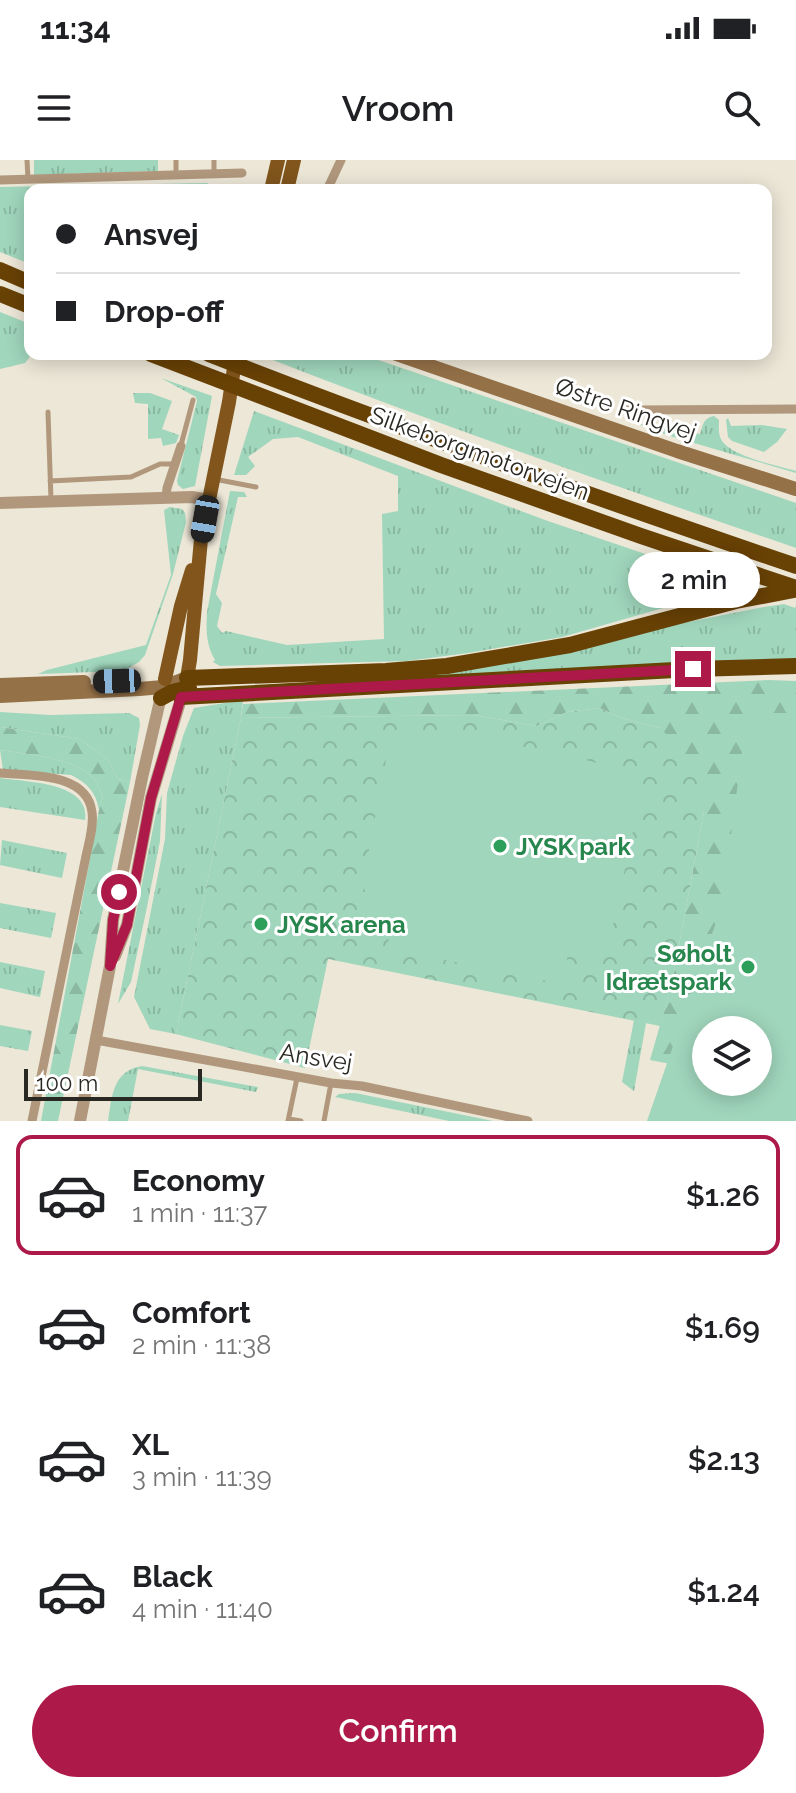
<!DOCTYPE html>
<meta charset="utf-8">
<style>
:root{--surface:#fff;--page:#f6f6f6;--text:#202124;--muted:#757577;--line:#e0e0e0;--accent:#ad1a4a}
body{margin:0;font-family:Raleway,sans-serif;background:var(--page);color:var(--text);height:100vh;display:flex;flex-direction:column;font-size:30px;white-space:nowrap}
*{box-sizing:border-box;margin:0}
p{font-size:26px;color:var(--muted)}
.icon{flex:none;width:44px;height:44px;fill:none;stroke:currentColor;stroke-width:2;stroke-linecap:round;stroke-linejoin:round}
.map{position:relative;height:961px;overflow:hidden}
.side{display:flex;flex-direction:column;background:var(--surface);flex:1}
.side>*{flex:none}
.banner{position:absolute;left:24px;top:24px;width:748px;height:176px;border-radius:16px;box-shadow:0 4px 20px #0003;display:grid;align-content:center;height:176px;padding:0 32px;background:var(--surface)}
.fabs{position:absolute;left:692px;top:856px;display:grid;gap:16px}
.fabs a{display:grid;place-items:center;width:80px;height:80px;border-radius:50%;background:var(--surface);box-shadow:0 4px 20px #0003;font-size:40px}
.scale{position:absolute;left:24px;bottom:20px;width:178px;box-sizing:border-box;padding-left:8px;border:4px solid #2a2822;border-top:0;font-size:22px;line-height:28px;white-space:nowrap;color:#2a2822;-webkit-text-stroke:6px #fff;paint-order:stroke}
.end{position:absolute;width:36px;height:36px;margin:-18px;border:10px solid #ad1a4a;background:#fff;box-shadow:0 0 0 4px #fff}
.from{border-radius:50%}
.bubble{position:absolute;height:56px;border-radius:28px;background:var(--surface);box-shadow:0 4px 20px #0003;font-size:26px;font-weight:600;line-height:56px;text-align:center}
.car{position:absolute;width:24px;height:48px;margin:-24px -12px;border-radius:10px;box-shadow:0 0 6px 2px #0007;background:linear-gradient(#222 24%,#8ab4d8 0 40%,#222 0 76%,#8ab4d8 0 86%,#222 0)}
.banner b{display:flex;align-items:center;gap:28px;height:76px;font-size:30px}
.banner b+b{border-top:2px solid var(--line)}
.banner i{width:20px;height:20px;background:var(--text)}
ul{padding:14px 0 0;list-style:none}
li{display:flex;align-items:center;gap:24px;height:120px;margin:0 16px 12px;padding:0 16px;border:4px solid transparent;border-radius:16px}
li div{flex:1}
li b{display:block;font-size:30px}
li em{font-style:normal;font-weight:600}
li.current{border-color:var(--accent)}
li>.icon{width:72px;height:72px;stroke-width:1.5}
.cta{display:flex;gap:16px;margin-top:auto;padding:16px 32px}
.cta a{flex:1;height:92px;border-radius:48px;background:var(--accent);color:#fff;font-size:32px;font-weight:600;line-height:92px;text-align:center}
.status{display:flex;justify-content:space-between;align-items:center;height:56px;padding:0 40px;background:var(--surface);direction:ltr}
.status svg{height:22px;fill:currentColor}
header{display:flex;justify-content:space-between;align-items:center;height:104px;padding:0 32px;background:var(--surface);font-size:36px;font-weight:600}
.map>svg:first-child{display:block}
</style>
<div class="status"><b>11:34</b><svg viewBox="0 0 49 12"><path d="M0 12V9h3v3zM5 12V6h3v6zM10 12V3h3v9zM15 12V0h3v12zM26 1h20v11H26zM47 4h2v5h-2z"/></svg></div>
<header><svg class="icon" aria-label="menu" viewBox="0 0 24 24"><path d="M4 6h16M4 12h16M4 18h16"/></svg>Vroom<svg class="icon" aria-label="search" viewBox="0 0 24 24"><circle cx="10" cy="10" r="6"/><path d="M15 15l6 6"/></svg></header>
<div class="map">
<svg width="796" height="961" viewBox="0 0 796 961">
<defs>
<pattern id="grass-tufts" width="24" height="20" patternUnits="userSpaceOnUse" patternTransform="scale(2)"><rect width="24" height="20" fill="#a0d6bc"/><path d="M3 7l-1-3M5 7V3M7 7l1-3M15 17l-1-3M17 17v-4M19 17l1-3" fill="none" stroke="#8ab8a1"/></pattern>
<pattern id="forest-firs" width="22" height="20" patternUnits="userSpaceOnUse" patternTransform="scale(2)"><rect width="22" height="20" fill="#a0d6bc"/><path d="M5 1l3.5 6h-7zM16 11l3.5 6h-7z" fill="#8ab8a1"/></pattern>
<pattern id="park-crowns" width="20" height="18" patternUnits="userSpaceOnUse" patternTransform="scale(2)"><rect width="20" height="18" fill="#a0d6bc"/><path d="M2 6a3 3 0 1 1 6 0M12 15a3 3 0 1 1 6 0" fill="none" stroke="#8ab8a1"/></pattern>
</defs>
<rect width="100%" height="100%" fill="#ece7d7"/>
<path fill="url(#grass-tufts)" d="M34 0H158V11L34 15Z
M207 23 214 28V30H30V104L0 92V27Z
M0 152 30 164V194H32L25 203 0 209Z
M266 194H361L796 343V388C618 327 440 265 265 197Z
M161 218 212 236 195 326 183 329 178 325 177 321 197 241 196 237Z
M133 233H150L172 241 162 269 179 275 176 283 163 286 161 278 148 279V244L135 243Z
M254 251 545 360 740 426 562 477 468 493 407 501 220 506 213 502 215 500C206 485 206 470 207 452L230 331 244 332 247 337H238L216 434 222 443 217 466 222 473 226 471 287 485 384 479 382 354 398 351V316L298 277 273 279 248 297 255 306 246 315H234Z
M714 256 719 260C719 265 718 274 721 279 729 296 778 306 796 311V313L670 276 635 263 700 274C703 265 703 258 714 256Z
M728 258 731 266 762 265 787 269 777 282 764 292 732 281 728 277 726 260Z
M170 347 182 349 185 353 186 362 173 414 145 495 139 502 123 511 38 514 47 510 146 485 171 415 164 350Z
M784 444 795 448 796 445V503L402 518 764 447Z
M243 540 241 558 176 874 150 869 134 837 165 679 167 633 183 576 194 548Z
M0 552 50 555 129 553 139 558 140 565 130 622 118 619 108 600 80 579 0 567Z
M0 590C26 594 78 598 95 620 98 625 101 632 103 637L99 650C96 632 87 623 71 615L3 610Z
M0 618C26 622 91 622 85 660L0 647Z
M162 634 160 681 147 747 131 822 118 844 156 653Z
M2 680 67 693 62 718 0 705Z
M0 743 56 753 51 778 0 768Z
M0 802 45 811 40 837 0 828Z
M634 860 646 863 634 931 622 922Z
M0 865 32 871 28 891 0 886Z
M142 906 258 927 256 932 138 909 128 961H108C112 937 112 911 142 906Z
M355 933 493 961H449L335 937 339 934Z"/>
<path fill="url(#forest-firs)" d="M769 520 796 521V553H748L740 802 676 905 650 900 672 823 704 651 660 568 622 558 599 548 567 552 537 566 473 555 241 558 243 544Z
M0 567 80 579 108 600 118 619 130 622 58 961H41L99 650 103 637C101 632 98 625 95 620 78 598 26 594 0 590Z"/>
<path fill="url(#park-crowns)" d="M599 548 622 558 660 568 683 591 698 619 704 651 672 823 660 866 328 799 305 908 176 874 241 558 473 555 537 566 567 552Z"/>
<path fill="#a0d6bc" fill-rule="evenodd" d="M747 553H796V961H647L722 745ZM758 870V922H706V870Z
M418 570C468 576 516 584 564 596 585 600 612 603 627 619 635 627 637 637 638 647L610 780C597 793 586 795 568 794L562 824 387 788 393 758C372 753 366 741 363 721L387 595C394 580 402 573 418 570Z"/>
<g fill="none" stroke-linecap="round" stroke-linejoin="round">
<path stroke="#b1987d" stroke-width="5" d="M27 0 28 19
M176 14V0
M214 14V0
M48 252 51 340
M181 285 193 240
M214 319 256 327
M50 321 131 317 160 304H174
M289 959 301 961
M288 961 297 918
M324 961 331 923"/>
<path stroke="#b1987d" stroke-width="9" d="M0 20 242 13
M327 30 341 0
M623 247 634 250 796 249
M166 338 167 328 181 286
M0 613C30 616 87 612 92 652 94 666 89 682 86 696L32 961
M96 880 331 923 362 926 528 961"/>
<path stroke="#b1987d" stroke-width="12" d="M0 343 192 337 209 340
M115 796 127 765 151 638 183 532
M80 961 110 806 113 760 142 618 162 532"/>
<path stroke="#957148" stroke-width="14" d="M396 194 677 291 796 329
M0 525 84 522
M0 536 139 529 163 527 187 518"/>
<path stroke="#81551c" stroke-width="14" d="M271 30 278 0
M287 30 294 0
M187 518 190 500 201 379 229 242 236 194
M165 519 181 446 192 410"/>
<path stroke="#684105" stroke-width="16" d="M0 110 30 123
M0 134 30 146
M151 194 441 305 641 376 796 428
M209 194C403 270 599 339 796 406
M187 518 386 511 447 506 570 485 736 441 794 430
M181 537 693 509 796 506
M161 538 172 532 189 528"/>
</g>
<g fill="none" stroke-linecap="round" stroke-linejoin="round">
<path stroke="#ad1a4a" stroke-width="10" d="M119 732 113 760 110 806 127 765 151 638 181 537 693 509"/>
</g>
<g fill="#2e9e5b" stroke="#fff" stroke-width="3">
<circle cx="500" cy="686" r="8"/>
<circle cx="261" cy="764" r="8"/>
<circle cx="748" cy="807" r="8"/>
</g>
<g text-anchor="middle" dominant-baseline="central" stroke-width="6" stroke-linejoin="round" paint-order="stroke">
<g font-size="24" fill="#2a2822" stroke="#fff">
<text transform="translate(626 249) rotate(19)">Østre Ringvej</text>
<text transform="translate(480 293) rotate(20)">Silkeborgmotorvejen</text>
<text transform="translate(316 897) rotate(9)">Ansvej</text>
</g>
<g font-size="24" font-weight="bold" fill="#27864d" stroke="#fff" text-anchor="start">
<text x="516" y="686">JYSK park</text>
<text x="277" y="764">JYSK arena</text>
<text x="732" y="793" text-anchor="end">Søholt<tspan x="732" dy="28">Idrætspark</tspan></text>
</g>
</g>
</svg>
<div class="fabs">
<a><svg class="icon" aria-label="layers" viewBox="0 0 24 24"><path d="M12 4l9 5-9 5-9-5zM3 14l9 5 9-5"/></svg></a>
</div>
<div class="scale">100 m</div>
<i class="end from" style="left:119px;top:732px"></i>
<i class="end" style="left:693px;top:509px"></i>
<div class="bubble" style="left:628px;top:392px;width:132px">2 min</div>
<i class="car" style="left:205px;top:359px;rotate:190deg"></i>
<i class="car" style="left:117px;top:521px;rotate:268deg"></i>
<div class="banner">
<b><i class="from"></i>Ansvej</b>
<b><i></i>Drop-off</b>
</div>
</div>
<section class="side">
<ul>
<li class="current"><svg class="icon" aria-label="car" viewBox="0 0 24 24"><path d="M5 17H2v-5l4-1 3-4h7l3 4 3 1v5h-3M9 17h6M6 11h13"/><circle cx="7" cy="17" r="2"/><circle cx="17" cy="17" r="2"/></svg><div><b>Economy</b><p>1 min · 11:37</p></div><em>$1.26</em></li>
<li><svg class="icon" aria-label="car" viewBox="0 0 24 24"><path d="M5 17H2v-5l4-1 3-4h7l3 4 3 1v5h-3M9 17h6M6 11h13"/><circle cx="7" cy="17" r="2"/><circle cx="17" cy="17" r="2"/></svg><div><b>Comfort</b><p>2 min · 11:38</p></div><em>$1.69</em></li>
<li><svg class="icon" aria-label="car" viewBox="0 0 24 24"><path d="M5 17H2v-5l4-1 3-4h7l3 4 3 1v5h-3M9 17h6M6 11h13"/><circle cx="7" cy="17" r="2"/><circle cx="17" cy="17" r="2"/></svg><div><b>XL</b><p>3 min · 11:39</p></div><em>$2.13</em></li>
<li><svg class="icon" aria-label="car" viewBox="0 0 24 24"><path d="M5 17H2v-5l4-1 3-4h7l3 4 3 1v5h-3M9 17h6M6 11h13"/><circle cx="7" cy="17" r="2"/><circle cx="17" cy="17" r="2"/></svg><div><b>Black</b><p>4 min · 11:40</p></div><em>$1.24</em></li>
</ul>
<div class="cta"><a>Confirm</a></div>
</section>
